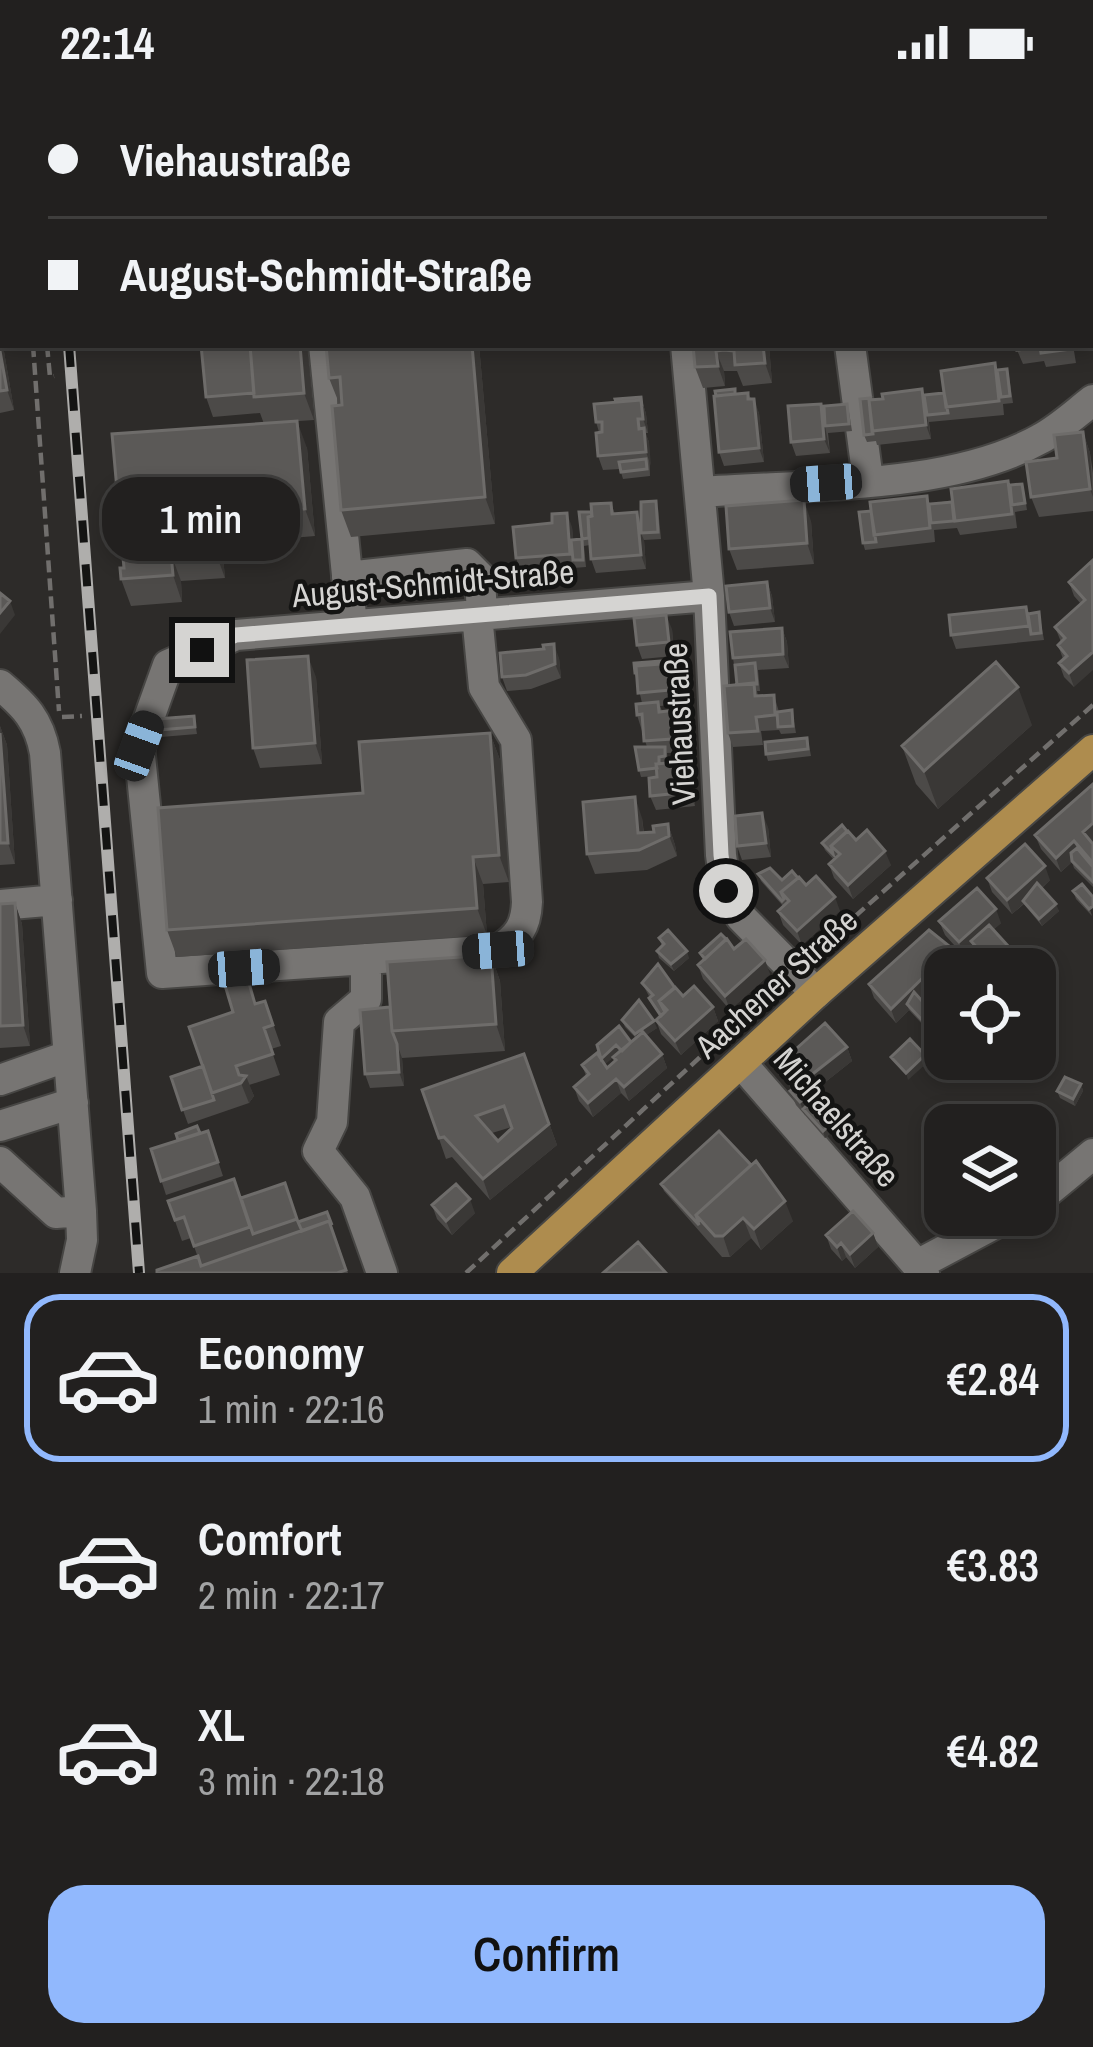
<!DOCTYPE html>
<meta charset="utf-8">
<style>
:root{--surface:#22201f;--page:#2e2d2c;--text:#f1f3f6;--muted:#a2a3a4;--line:#3f3e3d;--accent:#91b8fd}
body{margin:0;font-family:"Archivo Narrow",sans-serif;background:var(--page);color:var(--text);height:100vh;display:flex;flex-direction:column;font-size:45px;white-space:nowrap}
*{box-sizing:border-box;margin:0}
p{font-size:39px;color:var(--muted)}
.icon{flex:none;width:66px;height:66px;fill:none;stroke:currentColor;stroke-width:2;stroke-linecap:round;stroke-linejoin:round}
.map{position:relative;height:1189px;overflow:hidden}
.sheet{display:flex;flex-direction:column;background:var(--surface);flex:1}
.sheet>*{flex:none}
.hud{position:absolute;left:0px;top:0px;width:1095px;height:264px;box-shadow:0 6px 18px #0003,0 0 0 3px var(--line);display:grid;align-content:center;height:264px;padding:0 48px;background:var(--surface)}
.controls{position:absolute;left:924px;top:864px;display:grid;gap:24px}
.controls a{display:grid;place-items:center;width:132px;height:132px;border-radius:24px;background:var(--surface);box-shadow:0 6px 18px #0003,0 0 0 3px var(--line);font-size:60px}
.end{position:absolute;width:54px;height:54px;margin:-27px;border:15px solid #d5d4d2;background:#111;box-shadow:0 0 0 6px #111}
.from{border-radius:50%}
.bubble{position:absolute;height:84px;border-radius:36px;background:var(--surface);box-shadow:0 6px 18px #0003,0 0 0 3px var(--line);font-size:39px;font-weight:600;line-height:84px;text-align:center}
.car{position:absolute;width:36px;height:72px;margin:-36px -18px;border-radius:15px;box-shadow:0 0 9px 3px #0007;background:linear-gradient(#222 24%,#8ab4d8 0 40%,#222 0 76%,#8ab4d8 0 86%,#222 0)}
.hud b{display:flex;align-items:center;gap:42px;height:114px;font-size:45px}
.hud b+b{border-top:3px solid var(--line)}
.hud i{width:30px;height:30px;background:var(--text)}
ul{padding:21px 0 0;list-style:none}
li{display:flex;align-items:center;gap:36px;height:168px;margin:0 24px 18px;padding:0 24px;border:6px solid transparent;border-radius:36px}
li div{flex:1}
li b{display:block;font-size:45px}
li em{font-style:normal;font-weight:600}
li.selected{border-color:var(--accent)}
li>.icon{width:108px;height:108px;stroke-width:1.5}
.button{display:flex;gap:24px;margin-top:auto;padding:24px 48px}
.button a{flex:1;height:138px;border-radius:36px;background:var(--accent);color:#111;font-size:48px;font-weight:600;line-height:138px;text-align:center}
.status{display:flex;justify-content:space-between;align-items:center;height:84px;padding:0 60px;background:var(--surface);direction:ltr}
.status svg{height:33px;fill:currentColor}
.map>svg:first-child{display:block}
</style>
<div class="status"><b>22:14</b><svg viewBox="0 0 49 12"><path d="M0 12V9h3v3zM5 12V6h3v6zM10 12V3h3v9zM15 12V0h3v12zM26 1h20v11H26zM47 4h2v5h-2z"/></svg></div>
<div class="map">
<svg width="1093" height="1189" viewBox="0 0 1093 1189">
<rect width="100%" height="100%" fill="#2d2b29"/>
<g fill="none" stroke-linecap="round" stroke-linejoin="round">
<defs>
<path id="minor" d="M282 0V3
M646 0 647 3
M1092 11H1093
M0 155 3 154
M324 261 352 541
M686 261 709 512 721 771 726 807 741 833 816 909
M850 261 868 396
M701 408C805 400 949 406 1040 355 1059 345 1076 329 1093 316
M347 493 467 480 480 493 482 531
M477 531 484 603 516 656 527 818C526 843 518 853 498 866L162 889 139 662 168 581 236 551 709 512
M0 601C25 622 39 636 45 669L81 1127 82 1156 75 1189
M0 821 57 816
M366 875V915L339 938 332 1038 318 1067 355 1113 382 1189
M741 979 924 1189
M0 996 68 972
M0 1042 73 1019
M0 1078 56 1129 81 1127
M1035 1118 1093 1070
M919 1180 1011 1131"/>
<path id="major" d="M512 1189 816 909 1093 666"/>
</defs>
<use href="#minor" stroke="#474644" stroke-width="34"/>
<use href="#major" stroke="#474644" stroke-width="34"/>
<path stroke="#716f6d" stroke-width="4.5" stroke-dasharray="12 6" stroke-linecap="butt" d="M12 0V3
M33 261 59 627
M47 261 50 293 54 292
M62 633 82 632
M815 868 1093 621
M466 1189 775 904"/>
<use href="#minor" stroke="#777573" stroke-width="30"/>
<use href="#major" stroke="#ae8c4e" stroke-width="30"/>
<defs>
<path id="rail" d="M50 0V3
M69 261 139 1189"/>
</defs>
<use href="#rail" stroke="#afaeac" stroke-width="12"/>
<use href="#rail" stroke="#141413" stroke-width="8" stroke-dasharray="22" stroke-linecap="butt"/>
</g>
<path fill="#4c4a48" fill-rule="evenodd" d="M749 0H854L832 3H750Z
M0 244 14 326 0 329Z
M201 261H307L314 336 284 338 307 364 315 452 245 458 236 431 235 423 212 425 221 451 225 494 181 497 182 518 131 522 121 495 124 484 112 350 264 340 260 329 213 333 206 313Z
M326 261H479L495 440 351 453 341 426 337 314 329 294Z
M693 261H769L772 299 743 302 737 287H724L725 302 703 304 695 283Z
M1073 261 1076 279 1046 283 1044 277 1023 280 1017 266Z
M997 286 1009 292 1013 319 1003 320 1004 331 929 338 931 355 877 361 876 357 867 358 864 351 871 316 922 305 924 312 944 308Z
M748 309 759 329 764 378 724 382 719 368 736 310Z
M641 313 646 330 648 349H645L649 358 650 392 623 395 620 385 603 386 598 372 599 348 596 338 616 318Z
M824 327 849 328 852 347 828 349 830 369 796 372 791 358Z
M1083 348 1090 369 1093 389V427L1039 433 1031 413 1057 374Z
M1011 406 1024 407 1027 426 1015 428 1017 444 960 451 957 444 934 446 935 458 865 466 863 459 871 427 927 412 930 420Z
M611 419 615 430 641 439 658 424 661 455 644 456 646 485 596 489 591 475 590 461 584 462 586 483 521 488 516 474 572 443 573 456 582 455 591 428Z
M811 437 814 480 737 486 729 465Z
M1092 477 1074 603 1064 593 1059 579 1063 575 1058 561 1061 558 1055 543 1081 520 1074 512 1069 498Z
M767 498 772 512 775 538 734 542 729 528Z
M1039 528 1044 556 956 565 951 551Z
M782 544 787 558 789 584 758 586 760 607H757L758 612 774 611 779 628 792 626 796 649 781 650 779 646 761 647 763 661 733 663 728 649 737 601 733 574Z
M672 545 674 572 642 575 637 561Z
M544 565 559 574 561 594 531 605 507 607 502 593Z
M679 578 684 592 686 620 660 622 662 627 689 639 691 668 667 669 668 679 688 677 693 691 695 722 656 726 650 712 657 692 641 693 639 686 647 663 637 631 642 619 635 589Z
M316 593 322 680 260 684 253 664Z
M194 632 197 650 161 653 158 646Z
M1032 641 938 725 916 700 902 662Z
M0 642 7 661 15 780 0 781Z
M490 649 500 676 509 798 483 800 487 851 177 873 167 846 363 709Z
M809 661 811 672 768 677 766 670Z
M642 734 644 749 654 748 668 740 675 761 677 772 647 786 595 790 587 770Z
M768 743 771 773 742 776 737 762Z
M1035 751 1092 758 1093 803 1074 784 1072 778 1061 788 1041 765Z
M856 756 891 781 853 815 834 794 829 780 834 776 825 766 822 759Z
M758 790 806 801 840 827 802 861 783 841 778 827 783 822 761 797Z
M987 794 1050 796 1042 804 1059 827 1042 842 1024 820 1012 830 992 808Z
M1082 800 1092 832 1076 815 1073 807Z
M15 819 22 840 30 962 0 964V820Z
M939 837 1001 839 993 846 1010 869 992 885 973 864 964 872 945 851Z
M659 854 689 874 674 887 659 874 657 867 662 862Z
M949 862 954 882 945 885V925L929 907 920 915 931 927 934 934 924 942 909 926 896 939 874 914 869 900Z
M734 865 770 890 730 926 703 895 698 881 703 877 700 869Z
M491 871 500 897 505 967 402 974 404 1002 370 1004 365 990 390 923Z
M642 899 675 904 683 912 713 923 718 937 681 971 661 950 656 936 660 933Z
M265 917 281 962 271 965 280 991 249 1001 254 1012 249 1019 188 1040 171 993 203 982 257 920Z
M622 936 657 944 646 951 662 970 667 984 629 1017 621 1009 593 1033 579 1017 574 1003 586 992 582 981 599 972 597 961 631 958 636 954 625 943ZM619 968 613 973 615 977 607 984 604 981Z
M847 963 852 977 814 1007 816 1013 836 1035 839 1042 825 1054 796 1021 790 1007 792 1005 783 995 778 981Z
M524 970 557 1061 490 1116 452 1073 446 1075 422 1006ZM512 1043 498 1057 492 1049Z
M1081 1000 1083 1007 1075 1022 1060 1014 1057 1007Z
M208 1047 223 1092 166 1111 151 1065Z
M285 1099 301 1147 327 1128 348 1189H157L201 1182 191 1154 182 1157 168 1117 241 1114Z
M661 1100 793 1137 761 1166 751 1154 730 1173H722L664 1107Z
M432 1121 475 1129 452 1151 437 1135Z
M873 1149 878 1163 855 1184 846 1173 842 1177 831 1165 826 1151Z"/>
<path fill="#3a3836" d="M0 244 14 326 7 306 0 267Z
M300 261H307L314 336 304 309Z
M472 261H479L495 440 485 413Z
M763 261H769L772 299 765 279Z
M716 267 724 287 725 302 718 282Z
M922 305 927 319V331L931 355 926 341Z
M641 313 646 330 648 349 643 335Z
M754 315 759 329 764 378 759 364Z
M821 320 826 334 825 342 830 369 824 355Z
M297 337 307 364 315 452 305 425Z
M644 344 649 358 651 382 646 368Z
M1083 348 1090 369 1093 413 1090 405Z
M165 402 174 429 167 427Z
M804 416 811 437 814 480 807 459Z
M211 424 221 451 225 494 215 467Z
M637 428 643 442 641 449 644 456 646 485 641 471Z
M567 429 572 443 575 476H573L576 484 570 470Z
M171 470 181 497 182 518 173 491Z
M767 498 772 512 775 538 770 524Z
M10 517 15 531 0 550V529Z
M666 531 672 545 674 572 669 558Z
M782 544 787 558 789 584 783 570Z
M554 560 559 574 561 594 555 580Z
M1093 568V586L1074 603 1069 589Z
M308 572 316 593 322 680 315 659Z
M679 578 684 592 686 620 681 605Z
M1018 603 1032 641 938 725 924 687Z
M684 625 689 639 691 668 686 654Z
M0 642 7 661 15 780 8 759Z
M490 649 500 676 509 798 499 771Z
M688 677 693 691 695 722 690 708Z
M635 713 642 734 645 763 638 749Z
M762 729 768 743 771 773 766 759Z
M1093 739V757L1088 762 1083 748Z
M668 740 675 761 677 772 669 752Z
M1074 757 1079 771 1061 788 1056 774Z
M885 767 891 781 853 815 848 801Z
M473 773 483 800 487 851 477 824Z
M1045 782 1050 796 1012 830 1007 816Z
M835 813 840 827 802 861 797 847Z
M15 819 22 840 30 962 23 941Z
M1056 820 1059 827 1042 842 1039 835Z
M996 825 1001 839 975 862 971 857 973 864 964 872 959 858Z
M949 862 954 882 951 885H945V891L925 898 929 907 911 924 907 920 909 926 896 939 891 925Z
M1008 862 1010 869 992 885 990 878Z
M687 867 689 874 674 887 671 880Z
M491 871 500 897 505 967 496 940Z
M765 876 770 890 730 926 725 912Z
M713 923 718 937 681 971 675 957Z
M931 927 934 934 924 942 921 935Z
M654 937 657 944 638 957 635 950Z
M397 960 402 974 404 1002 399 988Z
M616 961 619 968 602 983 599 976Z
M847 963 852 977 814 1007 819 1020 803 1025 805 1032 800 1018 805 996Z
M524 970 557 1061 490 1116 483 1095 549 1040Z
M662 970 667 984 629 1017 624 1003Z
M925 971 928 978 908 996 906 989Z
M246 992 254 1012 249 1019 241 999Z
M616 995 621 1009 593 1033 588 1019Z
M1081 1000 1083 1007 1075 1022 1073 1015Z
M836 1035 839 1042 825 1054 823 1047Z
M470 1115 475 1129 452 1151 446 1137Z
M785 1117 793 1137 761 1166 754 1145Z
M743 1134 751 1154 730 1173 723 1152Z
M873 1149 878 1163 855 1184 850 1170Z
M841 1159 846 1173 842 1177 837 1163Z"/>
<path fill="#5b5957" stroke="#6e6c6a" stroke-width="3" fill-rule="evenodd" d="M216 0H249V3H216Z
M330 0H362L363 3H330Z
M551 0H584L585 3H552Z
M679 0H711L688 3H680Z
M1092 15H1093V118L1092 119Z
M201 261H250L254 309 206 313Z
M250 261H300L304 309 254 313Z
M326 261H472L485 413 341 426 332 322 342 321 340 293 329 294Z
M693 261H763L765 279 735 281 734 267 724 266 716 267 718 282 695 283Z
M1017 261H1070L1071 265 1041 269 1040 263 1017 266Z
M0 267 7 306 0 307Z
M995 279 999 317 946 323 941 287Z
M1007 285 1010 312 1001 313 997 286Z
M735 305V310L716 312 715 307Z
M922 305 926 341 872 347 869 316 883 315 882 310Z
M748 309V315H754L759 364 719 368 714 312Z
M944 309 948 329 927 331 924 311Z
M641 313 642 323 641 316 616 318 615 315Z
M870 314 869 316 873 350 864 351 860 315Z
M641 316 643 335H638L639 345 644 344 646 368 598 372 596 349 602 348V338H596L594 320Z
M821 320 824 355 791 358 788 322Z
M847 320 849 340 825 342 824 322Z
M297 337 305 425 236 431 233 396 165 402 167 427 211 424 215 467 171 470 173 491 121 495 120 484H124L112 350Z
M1083 348 1090 405 1031 413 1026 378 1057 374 1054 351Z
M646 375 647 385 621 388 619 378Z
M1008 397 1012 430 955 437 951 405Z
M1022 400 1025 419 1012 421 1010 401Z
M927 412 930 444 874 451 870 418Z
M804 416 807 459 729 465 726 422Z
M656 417 658 448 641 449V418Z
M952 418 954 437 931 439 929 420Z
M611 419 612 430 637 428 641 471 591 475 588 433 592 432 591 420Z
M871 427 876 458 863 459 859 428Z
M579 428H591L592 432 588 433 589 454 582 455Z
M567 429 570 470 516 474 513 443 552 439V430Z
M582 455 583 476H573L571 456Z
M1092 477 1093 568 1069 589 1059 579 1067 572 1058 561 1065 554 1055 543 1085 516 1069 498Z
M767 498 770 524 729 528 726 502Z
M0 509 10 517 0 529Z
M1026 523 1029 542 951 551 949 531Z
M1039 528 1041 549 1031 550 1028 530Z
M666 531 669 558 637 561 634 534Z
M782 544 783 570 733 574 730 548Z
M554 560 555 580 526 591 502 593 500 569 544 565 543 561Z
M308 572 315 659 253 664 247 576Z
M672 576V579L636 582V589H635L634 579Z
M679 578 681 605 638 609 636 582Z
M996 578 1018 603 924 687 902 662Z
M755 579 757 600 737 601 735 581Z
M754 599 755 612 774 611 775 631 756 633 758 647 728 649 724 602Z
M658 618 659 628 684 625 686 654 644 657 642 630 637 631 636 620Z
M792 626 793 642 778 643 777 628Z
M194 632 195 643 158 646V635Z
M0 649 8 759H0Z
M490 649 499 771 473 773 477 824 167 846 158 724 363 709 359 658Z
M807 654 808 665 766 670 765 658Z
M635 663H665V672L659 673V680H656L657 684 639 686Z
M688 677 690 708 650 712 649 694 657 693 656 680Z
M1093 700V739L1083 748 1093 760V779L1074 757 1056 774 1035 751Z
M635 713 638 749 654 748 653 742 668 740 669 752 639 766 587 770 583 718Z
M762 729 766 759 737 762 735 732Z
M842 741 847 747 831 762 833 770 822 759Z
M867 746 885 767 848 801 829 780 840 770 831 762 848 747 856 756Z
M1025 760 1045 782 1007 816 987 794Z
M1077 764 1093 783V798L1072 777 1071 769Z
M770 784 782 796 792 787 798 794 781 808 784 815 782 817 758 790Z
M816 792 835 813 797 847 778 827 789 817 781 808 799 793 806 801Z
M1037 799 1056 820 1039 835 1023 817Z
M1082 800 1093 813V822L1089 825 1073 807Z
M977 804 996 825 959 858 939 837Z
M15 819 23 941 0 942V820Z
M989 841 1008 862 990 878 971 857Z
M668 846 687 867 671 880 657 867 664 860 659 854Z
M929 846 949 862V868L891 925 869 900Z
M721 850 726 855 705 875 700 869Z
M727 855 734 865 746 855 765 876 725 912 698 881Z
M491 871 496 940 392 947 387 878Z
M658 880 675 904 659 917 665 928 661 932 649 914 653 911 642 899Z
M942 884 945 888V920L925 898Z
M246 889 255 920 265 917 273 941 264 944 273 970 236 982 239 991 246 992 241 999 212 1009 189 943 233 928 222 891Z
M694 902 713 923 675 957 656 936 667 926 659 917 675 903 683 912Z
M914 908 931 927 921 935 907 920Z
M639 916 654 937 635 950 622 936Z
M390 923 392 947 397 960 399 988 365 990 360 926Z
M825 939 847 963 805 996 814 1006 800 1018 790 1007 797 1002 778 981Z
M619 942 631 958 622 967 616 961 601 975 597 961Z
M643 948 662 970 624 1003 616 995 588 1019 574 1003 589 990 582 981 597 969 607 984 616 976 613 973Z
M910 955 925 971 906 989 891 973Z
M524 970 549 1040 483 1095 444 1053 439 1054 422 1006ZM504 1022 512 1044 498 1057 476 1032Z
M203 982 214 1016 182 1026 171 993Z
M1065 993 1081 1000 1073 1015 1057 1007Z
M816 1013 836 1035 823 1047 803 1025Z
M197 1042 200 1049 178 1056 176 1050Z
M208 1047 218 1078 161 1097 151 1065Z
M719 1047 751 1081 696 1131 699 1141 661 1100Z
M756 1077 785 1117 754 1145 743 1134 723 1152H715L696 1131Z
M234 1095 250 1143 194 1162 184 1133 175 1136 168 1117Z
M285 1099 297 1135 253 1150 241 1114Z
M456 1100 470 1115 446 1137 432 1121Z
M853 1127 873 1149 850 1170 841 1159 837 1163 826 1151Z
M327 1128 332 1141 329 1137 302 1147 298 1138Z
M329 1137 346 1186 337 1189H157V1186L198 1172 201 1182Z
M638 1158 666 1189H603Z"/>
<g fill="none" stroke-linecap="round" stroke-linejoin="round">
<path stroke="#d5d4d2" stroke-width="15" d="M202 566 236 551 709 512 721 771 726 807"/>
</g>
<g text-anchor="middle" dominant-baseline="central" stroke-width="9" stroke-linejoin="round" paint-order="stroke">
<g font-size="33" fill="#d5d4d2" stroke="#141413">
<text transform="translate(433 499) rotate(-5)">August-Schmidt-Straße</text>
<text transform="translate(679 640) rotate(-93)">Viehaustraße</text>
<text transform="translate(776 899) rotate(-42)">Aachener Straße</text>
<text transform="translate(837 1033) rotate(49)">Michaelstraße</text>
</g>
</g>
</svg>
<div class="controls">
<a><svg class="icon" aria-label="locate" viewBox="0 0 24 24"><circle cx="12" cy="12" r="6"/><path d="M12 2v4M12 18v4M2 12h4M18 12h4"/></svg></a>
<a><svg class="icon" aria-label="layers" viewBox="0 0 24 24"><path d="M12 4l9 5-9 5-9-5zM3 14l9 5 9-5"/></svg></a>
</div>
<i class="end from" style="left:726px;top:807px"></i>
<i class="end" style="left:202px;top:566px"></i>
<div class="bubble" style="left:102px;top:393px;width:198px">1 min</div>
<i class="car" style="left:826px;top:399px;rotate:266deg"></i>
<i class="car" style="left:139px;top:662px;rotate:20deg"></i>
<i class="car" style="left:498px;top:866px;rotate:266deg"></i>
<i class="car" style="left:244px;top:884px;rotate:86deg"></i>
<div class="hud">
<b><i class="from"></i>Viehaustraße</b>
<b><i></i>August-Schmidt-Straße</b>
</div>
</div>
<section class="sheet">
<ul>
<li class="selected"><svg class="icon" aria-label="car" viewBox="0 0 24 24"><path d="M5 17H2v-5l4-1 3-4h7l3 4 3 1v5h-3M9 17h6M6 11h13"/><circle cx="7" cy="17" r="2"/><circle cx="17" cy="17" r="2"/></svg><div><b>Economy</b><p>1 min · 22:16</p></div><em>€2.84</em></li>
<li><svg class="icon" aria-label="car" viewBox="0 0 24 24"><path d="M5 17H2v-5l4-1 3-4h7l3 4 3 1v5h-3M9 17h6M6 11h13"/><circle cx="7" cy="17" r="2"/><circle cx="17" cy="17" r="2"/></svg><div><b>Comfort</b><p>2 min · 22:17</p></div><em>€3.83</em></li>
<li><svg class="icon" aria-label="car" viewBox="0 0 24 24"><path d="M5 17H2v-5l4-1 3-4h7l3 4 3 1v5h-3M9 17h6M6 11h13"/><circle cx="7" cy="17" r="2"/><circle cx="17" cy="17" r="2"/></svg><div><b>XL</b><p>3 min · 22:18</p></div><em>€4.82</em></li>
</ul>
<div class="button"><a>Confirm</a></div>
</section>
